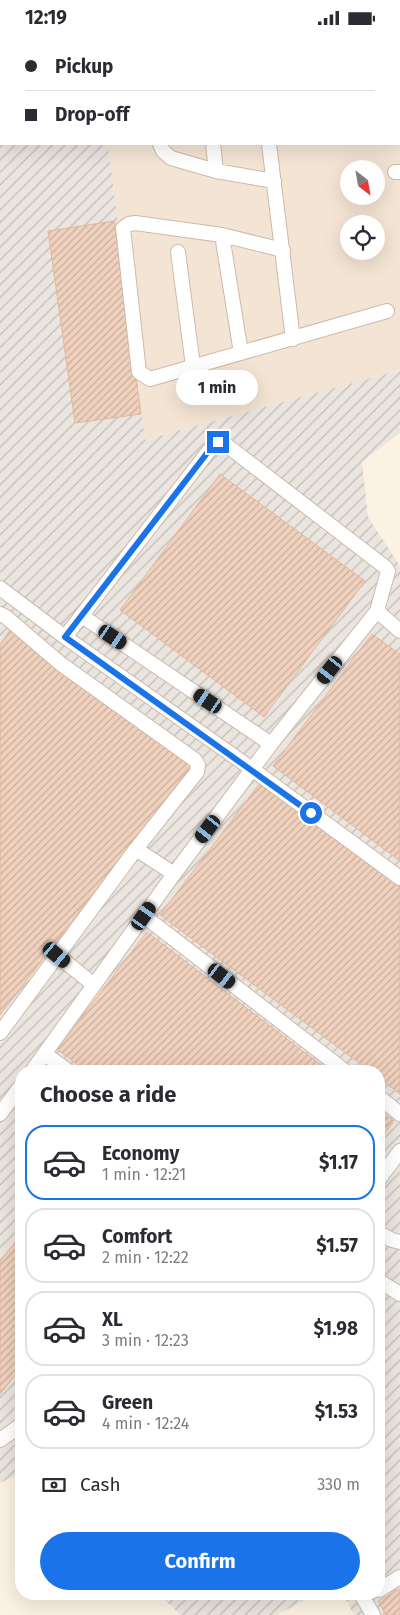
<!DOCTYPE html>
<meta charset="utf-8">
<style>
:root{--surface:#fff;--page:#f2f2f3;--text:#2b2b33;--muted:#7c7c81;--line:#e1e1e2;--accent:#1a73e8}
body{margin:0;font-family:"Fira Sans",sans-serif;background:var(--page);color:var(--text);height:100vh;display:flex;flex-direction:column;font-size:19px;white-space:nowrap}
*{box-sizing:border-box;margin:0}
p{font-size:16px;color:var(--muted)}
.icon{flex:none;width:28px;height:28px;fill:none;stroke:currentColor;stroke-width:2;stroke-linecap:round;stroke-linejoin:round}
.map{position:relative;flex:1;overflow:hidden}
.panel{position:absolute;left:15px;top:1030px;width:370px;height:535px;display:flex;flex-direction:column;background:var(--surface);border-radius:20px;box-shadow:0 5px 20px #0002}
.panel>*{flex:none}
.hud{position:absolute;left:0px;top:0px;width:400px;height:110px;box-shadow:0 5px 20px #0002;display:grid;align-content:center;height:110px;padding:0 25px;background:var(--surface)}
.needle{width:32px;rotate:149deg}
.controls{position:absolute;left:340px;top:125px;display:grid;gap:10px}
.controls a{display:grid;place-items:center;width:45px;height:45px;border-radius:50%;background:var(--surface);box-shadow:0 5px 20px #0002;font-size:25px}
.end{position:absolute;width:22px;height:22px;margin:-11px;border:6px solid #1a73e8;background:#fff;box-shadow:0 0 0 2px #fff}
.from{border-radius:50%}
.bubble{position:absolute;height:35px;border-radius:18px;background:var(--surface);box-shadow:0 5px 20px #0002;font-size:16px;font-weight:700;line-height:35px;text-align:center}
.car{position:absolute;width:15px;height:30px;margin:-15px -8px;border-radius:6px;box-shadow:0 0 4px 1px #0007;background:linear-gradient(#222 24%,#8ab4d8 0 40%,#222 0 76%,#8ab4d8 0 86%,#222 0)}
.hud b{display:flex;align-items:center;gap:18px;height:48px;font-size:19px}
.hud b+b{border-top:1px solid var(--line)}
.hud i{width:12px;height:12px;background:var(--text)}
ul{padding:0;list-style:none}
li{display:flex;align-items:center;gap:15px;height:75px;margin:0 10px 8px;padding:0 15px;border:2px solid var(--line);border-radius:20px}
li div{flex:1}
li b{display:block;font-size:19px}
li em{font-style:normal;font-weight:700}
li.active{border-color:var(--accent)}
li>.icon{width:45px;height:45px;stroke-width:1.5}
h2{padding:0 25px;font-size:22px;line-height:60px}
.pay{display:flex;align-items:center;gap:12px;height:55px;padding:0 25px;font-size:19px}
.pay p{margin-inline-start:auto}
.action{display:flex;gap:10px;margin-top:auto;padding:10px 25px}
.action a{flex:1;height:58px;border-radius:30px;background:var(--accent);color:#fff;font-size:20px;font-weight:700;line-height:58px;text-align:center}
.status{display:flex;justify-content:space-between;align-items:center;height:35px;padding:0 25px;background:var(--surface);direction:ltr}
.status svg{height:14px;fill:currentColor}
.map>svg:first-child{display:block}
</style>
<div class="status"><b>12:19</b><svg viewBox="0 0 49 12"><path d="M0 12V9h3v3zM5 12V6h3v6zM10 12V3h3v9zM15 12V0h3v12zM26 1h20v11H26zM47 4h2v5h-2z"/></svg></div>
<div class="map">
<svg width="400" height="1580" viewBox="0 0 400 1580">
<defs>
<pattern id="industrial-furrows" width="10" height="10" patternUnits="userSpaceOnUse" patternTransform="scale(1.25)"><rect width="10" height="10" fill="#ebe5df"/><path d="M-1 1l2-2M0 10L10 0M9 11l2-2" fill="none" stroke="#c3bdb7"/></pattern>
<pattern id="building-hatch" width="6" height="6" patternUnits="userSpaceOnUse" patternTransform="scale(1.25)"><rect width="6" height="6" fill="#f0d1bd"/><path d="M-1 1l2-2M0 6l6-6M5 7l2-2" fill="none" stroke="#c7ad9c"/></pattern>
</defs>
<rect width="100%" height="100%" fill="#fbf2e4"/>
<path fill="#f3e4d3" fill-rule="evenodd" d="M95 0H400V335L145 405 108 109H399V1ZM349 134H376V161H349ZM349 189H376V216H349Z"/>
<path fill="url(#industrial-furrows)" d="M0 0H94V1H1V109H108L145 405 400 335V398L362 427 368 482 400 531V1580H354L343 1559H379V1036H21V1438L0 1448Z
M158 1559H317L276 1580H181Z"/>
<path fill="url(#building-hatch)" stroke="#e2b89e" d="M114 186 141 379 75 388 48 196Z
M220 439 365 546 264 682 120 575Z
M11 594 191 731 0 980V609Z
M372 599 400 619V826L273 731Z
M260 748 400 852V1059L379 1043V1036H370L160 880Z
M147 897 329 1036H86L57 1014Z
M379 1074 394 1086 379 1106Z
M21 1200V1333L0 1359V1226Z
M400 1554V1580H386L378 1566Z"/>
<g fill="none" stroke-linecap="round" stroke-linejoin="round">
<defs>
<path id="minor" d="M152 0V1
M201 0V1
M255 0V1
M355 0 356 1
M399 20H400
M399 96H400
M160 109 163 116 171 123 216 136 274 146
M213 109 216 136
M269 109 293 304
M395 137H400
M222 200 241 318
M283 215 222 200 135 188 129 189 123 193 139 337 150 344 387 276
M178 217 193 331
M0 553 65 602 252 734 400 843
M377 576 400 596
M0 579 6 582 61 629 195 725 198 730 197 737 136 814 0 998
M82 581 271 709
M136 814 174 839
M144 881 345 1036
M57 920 94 950
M45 1019 68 1036
M32 1036 174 839 271 709 377 576 388 536 385 532 225 409 218 407 211 413 65 602
M379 1062 400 1079
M0 1079 21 1051
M379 1144 400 1116
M379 1198 392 1205 400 1207
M379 1246 400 1259
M0 1405 21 1390
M379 1555 400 1542
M361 1559 373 1580"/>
</defs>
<use href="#minor" stroke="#cdbaab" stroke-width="16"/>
<use href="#minor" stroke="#fff" stroke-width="14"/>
</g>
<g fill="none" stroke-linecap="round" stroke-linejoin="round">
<path stroke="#1a73e8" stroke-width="6" d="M218 407 211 413 65 602 311 778"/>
</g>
</svg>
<div class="controls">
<a><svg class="needle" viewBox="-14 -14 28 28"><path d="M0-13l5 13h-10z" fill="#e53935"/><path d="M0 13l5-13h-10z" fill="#7c7c81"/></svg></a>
<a><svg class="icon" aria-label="locate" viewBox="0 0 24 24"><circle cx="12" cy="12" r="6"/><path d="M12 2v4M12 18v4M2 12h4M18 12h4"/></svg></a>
</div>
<i class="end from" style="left:311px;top:778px"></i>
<i class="end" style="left:218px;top:407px"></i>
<div class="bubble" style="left:176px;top:335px;width:82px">1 min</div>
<i class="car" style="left:113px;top:602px;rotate:124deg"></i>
<i class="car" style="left:330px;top:635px;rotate:218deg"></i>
<i class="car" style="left:208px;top:666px;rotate:304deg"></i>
<i class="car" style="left:208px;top:794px;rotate:217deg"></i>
<i class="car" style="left:144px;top:881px;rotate:35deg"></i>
<i class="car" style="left:57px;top:920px;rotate:130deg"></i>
<i class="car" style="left:222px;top:941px;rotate:128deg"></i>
<div class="hud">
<b><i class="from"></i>Pickup</b>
<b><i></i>Drop-off</b>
</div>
<section class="panel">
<h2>Choose a ride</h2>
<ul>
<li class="active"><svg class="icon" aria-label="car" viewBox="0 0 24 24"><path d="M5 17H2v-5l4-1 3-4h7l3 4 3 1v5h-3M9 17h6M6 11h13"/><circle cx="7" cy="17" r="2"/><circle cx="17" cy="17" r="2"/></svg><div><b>Economy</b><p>1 min · 12:21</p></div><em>$1.17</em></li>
<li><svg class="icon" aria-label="car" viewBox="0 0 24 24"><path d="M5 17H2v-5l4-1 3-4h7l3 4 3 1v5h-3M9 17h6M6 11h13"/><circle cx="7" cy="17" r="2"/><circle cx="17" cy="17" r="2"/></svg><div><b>Comfort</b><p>2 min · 12:22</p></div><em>$1.57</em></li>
<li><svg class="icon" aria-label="car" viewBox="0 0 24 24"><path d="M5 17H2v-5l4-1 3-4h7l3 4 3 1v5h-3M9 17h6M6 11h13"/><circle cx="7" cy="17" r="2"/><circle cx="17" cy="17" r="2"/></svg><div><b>XL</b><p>3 min · 12:23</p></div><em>$1.98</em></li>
<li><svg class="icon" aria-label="car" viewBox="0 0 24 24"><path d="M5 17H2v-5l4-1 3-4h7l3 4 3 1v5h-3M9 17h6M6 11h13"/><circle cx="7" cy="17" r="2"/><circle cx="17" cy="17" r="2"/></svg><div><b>Green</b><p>4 min · 12:24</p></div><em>$1.53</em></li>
</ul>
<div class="pay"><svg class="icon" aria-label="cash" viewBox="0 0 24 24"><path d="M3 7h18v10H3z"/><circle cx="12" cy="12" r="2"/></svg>Cash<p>330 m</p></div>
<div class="action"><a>Confirm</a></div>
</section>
</div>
